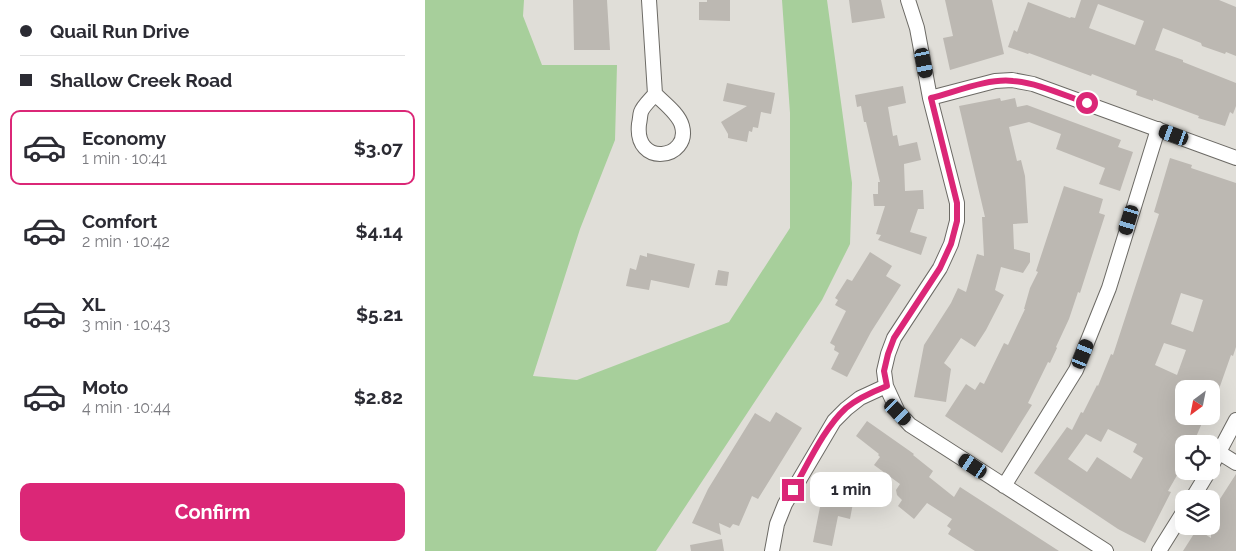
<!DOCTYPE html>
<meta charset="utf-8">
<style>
:root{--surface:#fff;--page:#f2f2f3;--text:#2b2b33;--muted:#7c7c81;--line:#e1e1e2;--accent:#db2777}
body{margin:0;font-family:Raleway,sans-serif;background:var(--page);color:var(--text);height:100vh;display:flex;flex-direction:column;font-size:19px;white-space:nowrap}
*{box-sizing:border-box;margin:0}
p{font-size:16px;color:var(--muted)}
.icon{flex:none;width:28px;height:28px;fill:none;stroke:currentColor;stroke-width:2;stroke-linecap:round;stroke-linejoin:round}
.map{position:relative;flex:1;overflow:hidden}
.drawer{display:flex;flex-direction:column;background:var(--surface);width:425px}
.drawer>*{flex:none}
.top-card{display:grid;align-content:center;height:110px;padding:0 20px;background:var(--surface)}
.needle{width:32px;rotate:212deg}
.controls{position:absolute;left:750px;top:380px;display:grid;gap:10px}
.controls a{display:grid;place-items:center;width:45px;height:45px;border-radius:10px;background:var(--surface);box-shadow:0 5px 20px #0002;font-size:25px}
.end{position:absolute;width:22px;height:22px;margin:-11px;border:6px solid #db2777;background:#fff;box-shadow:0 0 0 2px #fff}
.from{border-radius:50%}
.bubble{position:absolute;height:35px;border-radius:10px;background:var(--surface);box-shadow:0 5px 20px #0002;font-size:16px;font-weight:700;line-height:35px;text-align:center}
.car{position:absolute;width:15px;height:30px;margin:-15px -8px;border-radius:6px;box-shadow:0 0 4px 1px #0007;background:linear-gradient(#222 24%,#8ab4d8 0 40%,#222 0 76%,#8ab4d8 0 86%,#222 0)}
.top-card b{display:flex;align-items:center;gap:18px;height:48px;font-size:19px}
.top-card b+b{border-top:1px solid var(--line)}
.top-card i{width:12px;height:12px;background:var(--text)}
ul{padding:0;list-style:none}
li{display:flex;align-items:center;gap:15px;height:75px;margin:0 10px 8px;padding:0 10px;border:2px solid transparent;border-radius:10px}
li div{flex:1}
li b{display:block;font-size:19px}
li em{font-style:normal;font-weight:700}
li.current{border-color:var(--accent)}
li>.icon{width:45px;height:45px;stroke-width:1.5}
.action{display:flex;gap:10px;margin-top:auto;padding:10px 20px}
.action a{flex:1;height:58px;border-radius:10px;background:var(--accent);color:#fff;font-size:20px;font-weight:700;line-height:58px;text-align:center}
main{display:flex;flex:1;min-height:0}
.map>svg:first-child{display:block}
</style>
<main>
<section class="drawer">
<div class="top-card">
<b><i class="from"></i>Quail Run Drive</b>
<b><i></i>Shallow Creek Road</b>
</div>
<ul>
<li class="current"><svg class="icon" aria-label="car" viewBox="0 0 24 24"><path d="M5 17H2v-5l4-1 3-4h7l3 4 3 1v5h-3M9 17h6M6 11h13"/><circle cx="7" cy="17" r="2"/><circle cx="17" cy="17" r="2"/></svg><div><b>Economy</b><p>1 min · 10:41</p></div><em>$3.07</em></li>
<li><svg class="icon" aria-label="car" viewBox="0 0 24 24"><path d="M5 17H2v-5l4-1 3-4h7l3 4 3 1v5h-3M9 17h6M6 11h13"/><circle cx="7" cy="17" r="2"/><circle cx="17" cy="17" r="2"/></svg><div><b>Comfort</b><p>2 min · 10:42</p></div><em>$4.14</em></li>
<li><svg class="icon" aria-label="car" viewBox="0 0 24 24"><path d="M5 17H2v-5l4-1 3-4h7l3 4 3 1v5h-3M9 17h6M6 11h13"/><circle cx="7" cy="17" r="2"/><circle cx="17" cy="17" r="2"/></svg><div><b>XL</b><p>3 min · 10:43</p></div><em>$5.21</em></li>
<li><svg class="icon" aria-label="car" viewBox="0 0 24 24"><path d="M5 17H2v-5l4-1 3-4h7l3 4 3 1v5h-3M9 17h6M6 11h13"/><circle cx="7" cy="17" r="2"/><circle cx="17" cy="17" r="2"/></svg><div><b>Moto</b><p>4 min · 10:44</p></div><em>$2.82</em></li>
</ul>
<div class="action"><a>Confirm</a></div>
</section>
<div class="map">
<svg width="811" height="551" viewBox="0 0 811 551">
<rect width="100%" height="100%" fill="#e0ded8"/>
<path fill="#a7cf9b" d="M0 0H99L98 16 117 65H192L190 140 155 229 108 376 152 380 304 322 365 228V113L357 0H402L427 183 425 244 397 300 231 551H0Z"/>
<path fill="#bcb8b2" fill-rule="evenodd" d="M148 0H182L185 50H149Z
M282 0H305V21L274 20V2H282Z
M424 0H456L460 18 427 23Z
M520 0H567L579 54 525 70 518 38 528 36Z
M656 0H794L811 7V56L801 52 800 54 777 46 776 43 738 28 730 50 758 60V62L811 83V106L808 114 805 112 800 126 773 118 774 116 728 99V101L711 95 712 91 667 74 666 76 604 53 603 54 583 47 589 30 592 32 603 2 645 18 646 17 650 18ZM673 4 719 21 710 45 664 28Z
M302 83 350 93 346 114 336 112 333 128 328 127 327 132 324 131 322 142 303 138V134L296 122 322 106 298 101Z
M478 86 481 103 463 107 468 136 472 135 474 146 492 142 496 160 479 164 480 191 498 190 499 209H493L485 232 502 237 496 255 453 240 456 235 451 234 460 206H449L448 194H453V182H455L441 122H439L436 106 432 107 430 95Z
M575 98 576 101 590 98 592 107 602 105 696 140 693 147 708 152 695 191 674 184 680 168 631 149 636 134 604 122 584 127 592 161 596 160 600 176 603 223 588 224 589 249 605 253V262L598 273 576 267 570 290 579 295 561 330 550 347 536 338 519 363 526 369 521 402 489 397 499 345 526 303 533 288 541 292 552 254 559 256 557 217H560L534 106Z
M745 158 767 165 766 168 811 183V347L808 356 806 355 794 389 779 383 777 389H759V416H780L768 444H759V463L743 491 746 492 720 543 693 529 609 473 642 427 647 430 656 412 658 413 672 385 673 386 686 354 688 355 734 214 729 212ZM756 293 778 300 768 332 746 324ZM739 343 761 350 752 375 730 365ZM683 429 712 444 708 452 718 458 706 479 672 457 662 472 643 459 661 434 676 442Z
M639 186 678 199 674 213 680 215 655 293 653 292 644 319 631 347 632 348 625 363 623 362 603 403 607 405 577 453 520 416 541 384 550 390 555 382 559 384 579 343 583 345 600 309H599L605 288 613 272 611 271Z
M445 252 467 266 461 276 476 285 446 332 422 377 406 369 414 353 409 350 410 346 405 343 421 311 410 305 413 300 410 298 422 279 427 281Z
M222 253 270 264 264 288 226 280 224 290 201 286 205 268 211 270 215 255 222 257Z
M293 270 304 272 302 286 290 285Z
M351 412 377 428 333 499 327 496 314 526 308 524 305 528 294 523 296 535 267 523 283 489 330 413 345 422Z
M442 421 489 454 488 455 508 471 504 477 529 497 535 487 634 551H550L523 534 526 529 522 526 527 519 502 503 489 519 473 506 477 500 472 495 471 490 475 484 449 465 455 457 453 455 454 454 431 436Z
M811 474V551H758L772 529 786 538V513Z
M399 487 423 492 422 497 429 498 425 519 413 516 407 546 388 542Z
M297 539 299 551H266L265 545Z"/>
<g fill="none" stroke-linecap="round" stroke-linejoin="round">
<defs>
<path id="minor" d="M224 0 230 94
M230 94C239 103 254 114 257 126 266 159 209 168 214 124 215 120 215 115 216 112 218 106 226 99 230 94Z
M505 98 570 81 587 80 608 84 811 158
M461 386 473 412 485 425 681 551
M795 453 811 463
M786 467 811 420
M579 486 651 370 684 288 733 129
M767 499 784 471
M347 551 352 524 360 504 409 421 421 409 435 398 461 386 459 371 463 354 469 338 515 268 526 244 532 221V203L505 98 492 28 483 0
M734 551 759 511"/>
</defs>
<use href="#minor" stroke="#6c6a65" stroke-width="16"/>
<use href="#minor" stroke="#fff" stroke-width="14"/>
</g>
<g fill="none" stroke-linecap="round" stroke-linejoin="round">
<path stroke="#db2777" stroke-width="6" d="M368 490C383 464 399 428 421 408 433 398 447 392 462 386L459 371 463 354 469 338 515 268 526 244 532 221V203L506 98C530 92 563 78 588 81 613 83 638 95 662 103"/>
</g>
</svg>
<div class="controls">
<a><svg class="needle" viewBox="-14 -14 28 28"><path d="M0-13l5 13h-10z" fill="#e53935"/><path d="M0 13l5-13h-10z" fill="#7c7c81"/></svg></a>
<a><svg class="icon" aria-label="locate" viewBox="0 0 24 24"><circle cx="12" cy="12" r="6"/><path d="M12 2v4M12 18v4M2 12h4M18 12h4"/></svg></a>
<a><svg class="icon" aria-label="layers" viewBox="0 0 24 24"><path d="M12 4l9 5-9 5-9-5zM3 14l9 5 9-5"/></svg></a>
</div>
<i class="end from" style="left:662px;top:103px"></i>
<i class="end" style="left:368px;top:490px"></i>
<div class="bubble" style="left:385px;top:472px;width:82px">1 min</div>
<i class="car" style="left:499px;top:63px;rotate:169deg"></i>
<i class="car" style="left:749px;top:135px;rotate:290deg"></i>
<i class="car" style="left:704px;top:220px;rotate:197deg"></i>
<i class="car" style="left:658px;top:354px;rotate:22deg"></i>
<i class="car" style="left:473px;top:412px;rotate:135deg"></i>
<i class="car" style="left:548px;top:466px;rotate:304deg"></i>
</div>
</main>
